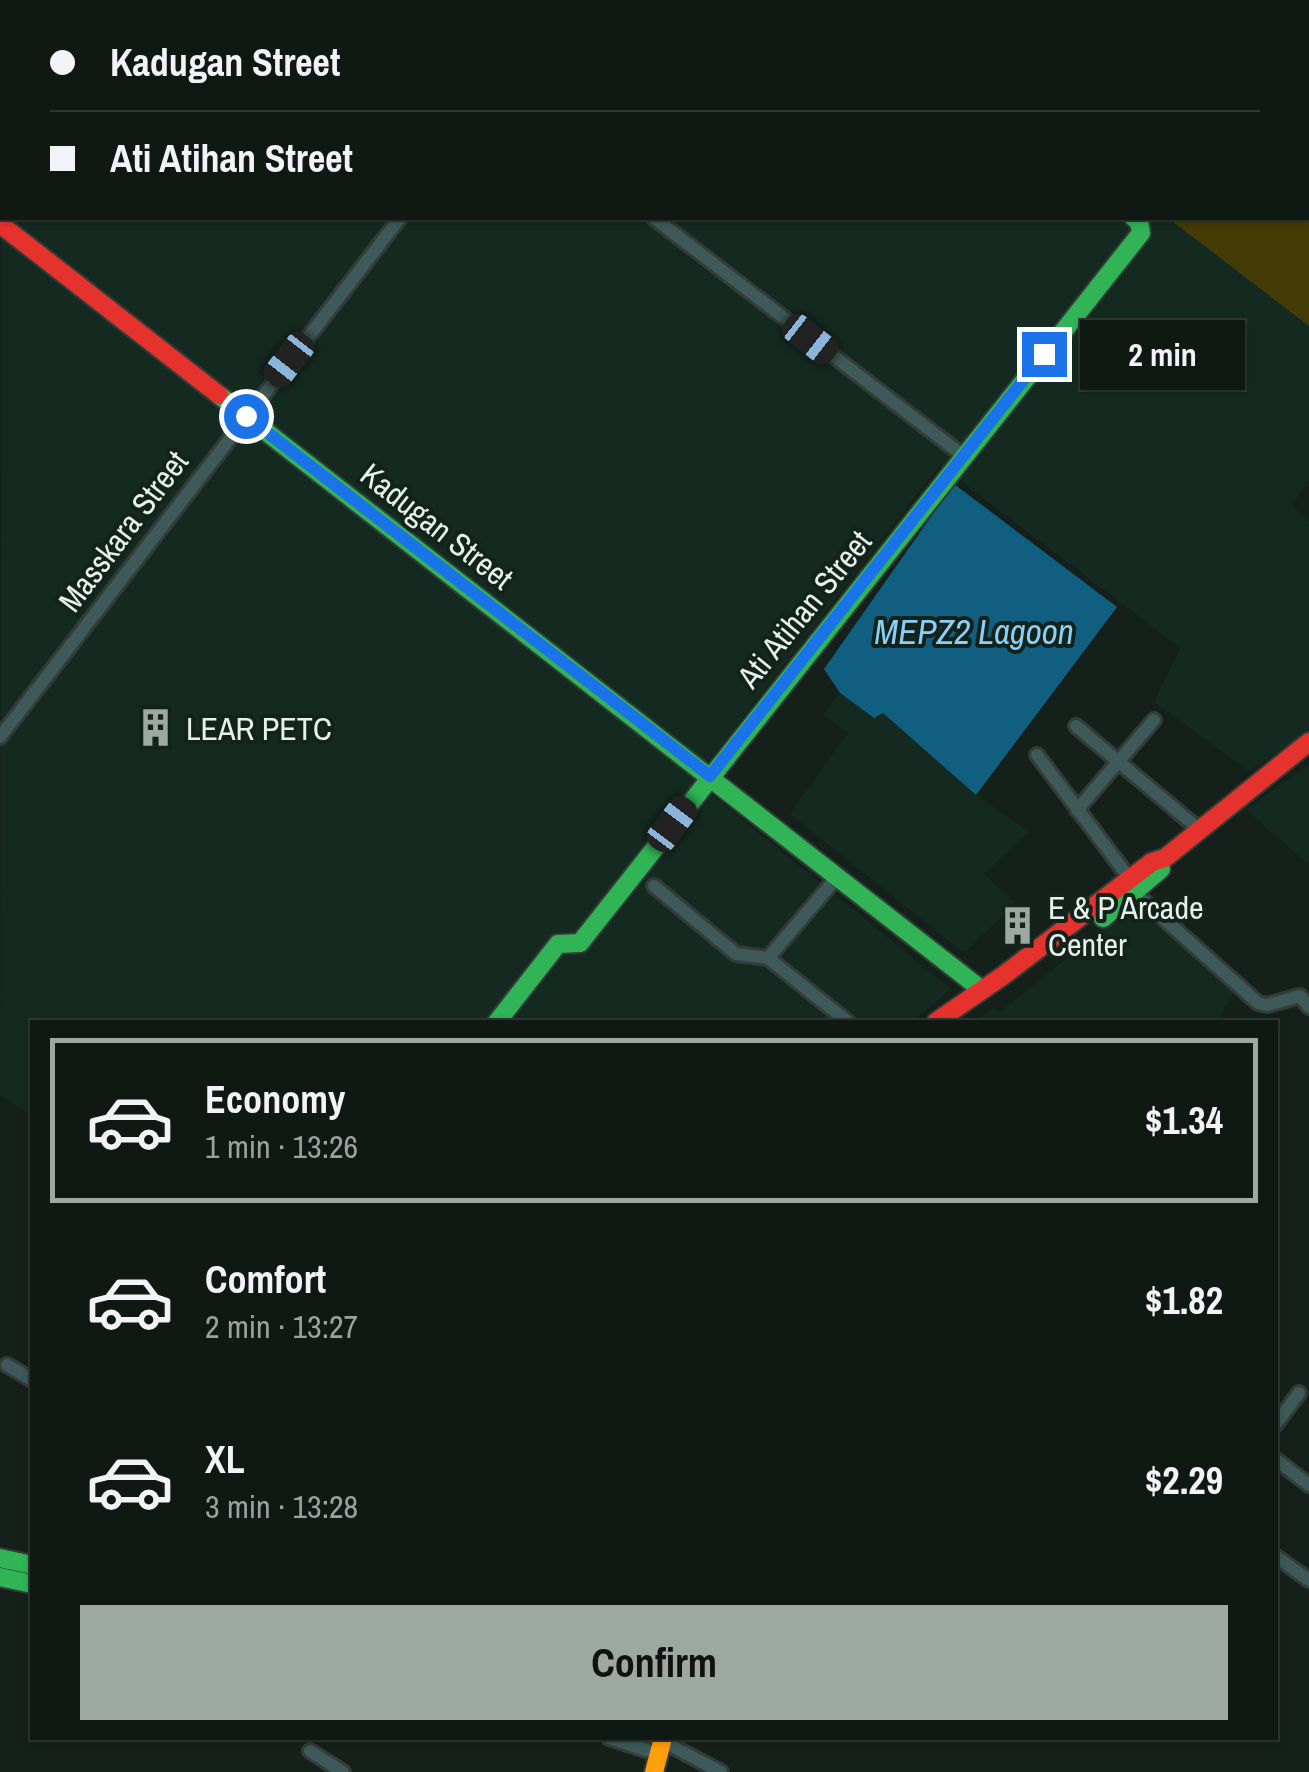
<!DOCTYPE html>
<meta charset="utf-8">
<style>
:root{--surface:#101814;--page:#19211d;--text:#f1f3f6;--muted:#9ca0a0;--line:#303734;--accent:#9da8a2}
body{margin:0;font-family:"Archivo Narrow",sans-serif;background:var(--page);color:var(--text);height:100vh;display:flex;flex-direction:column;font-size:38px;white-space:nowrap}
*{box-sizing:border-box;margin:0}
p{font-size:32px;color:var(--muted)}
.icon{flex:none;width:55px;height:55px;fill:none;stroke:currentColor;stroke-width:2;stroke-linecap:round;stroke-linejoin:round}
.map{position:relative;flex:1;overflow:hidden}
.side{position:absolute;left:30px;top:1020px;width:1248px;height:720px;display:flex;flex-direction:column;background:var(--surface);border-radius:0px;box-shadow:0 2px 8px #0004,0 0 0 2px var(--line)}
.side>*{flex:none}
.guide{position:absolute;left:0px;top:0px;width:1310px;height:220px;box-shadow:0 2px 8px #0004,0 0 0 2px var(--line);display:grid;align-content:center;height:220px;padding:0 50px;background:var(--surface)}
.end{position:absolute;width:45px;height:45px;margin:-22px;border:12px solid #1a73e8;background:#fff;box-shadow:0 0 0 5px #fff}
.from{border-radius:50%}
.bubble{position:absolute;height:70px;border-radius:0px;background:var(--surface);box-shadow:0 2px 8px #0004,0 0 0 2px var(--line);font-size:32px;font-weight:700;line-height:70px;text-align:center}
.car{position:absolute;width:30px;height:60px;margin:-30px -15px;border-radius:12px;box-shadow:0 0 8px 2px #0007;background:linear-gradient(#222 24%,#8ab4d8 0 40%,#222 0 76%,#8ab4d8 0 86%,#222 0)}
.guide b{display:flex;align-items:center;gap:35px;height:95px;font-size:38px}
.guide b+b{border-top:2px solid var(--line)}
.guide i{width:25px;height:25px;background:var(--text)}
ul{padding:18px 0 0;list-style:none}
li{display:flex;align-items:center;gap:30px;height:165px;margin:0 20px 15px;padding:0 30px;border:5px solid transparent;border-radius:0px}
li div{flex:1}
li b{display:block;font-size:38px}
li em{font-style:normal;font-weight:700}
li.active{border-color:var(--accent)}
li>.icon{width:90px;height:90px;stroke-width:1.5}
.primary-button{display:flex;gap:20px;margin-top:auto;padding:20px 50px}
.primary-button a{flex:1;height:115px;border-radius:0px;background:var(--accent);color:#111;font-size:40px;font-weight:700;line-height:115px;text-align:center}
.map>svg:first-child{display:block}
</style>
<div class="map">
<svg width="1309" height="1772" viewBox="0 0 1309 1772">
<rect width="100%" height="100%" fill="#16201b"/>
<path fill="#142a21" d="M28 0H1309V481L1291 505 1309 522V732L1249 771 1154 702 1180 648 940 465 694 780 951 989 913 1022H32V1116L0 1095 2 33V218H1308V2H26Z
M840 693 874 718 883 712 976 795 1029 832 984 874 1016 903 964 953 790 814 848 733 824 715Z
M1309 765V861L1306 863 1246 809Z
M1137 902 1238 987 1221 1014 1222 1022H973L994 1008 1000 1012Z"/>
<path fill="#453b07" d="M1245 0H1309V326L1168 218H1308V2H1243Z"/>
<path fill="#115f80" d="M954 484 1117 607 976 795 883 713 874 718 840 693 824 669Z"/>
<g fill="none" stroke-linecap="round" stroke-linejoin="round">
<path stroke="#303e3c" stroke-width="32" d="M1015 0 1019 2
M1198 2 1200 0"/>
<defs>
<path id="street" d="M654 218 965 457
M1076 726 1201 831
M0 737 400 218
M1037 755 1130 879
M1077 810 1154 720
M654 886 736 954 768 958 848 1022
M1135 893 1258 1003 1267 1005 1300 996 1309 1007
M768 958 838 876
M7 1365 32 1380
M1275 1425 1299 1393
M1275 1459 1309 1485
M1275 1556 1309 1580
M609 1738 658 1754
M662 1741 721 1772
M310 1751 343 1772"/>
<path id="fast" d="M219 395 982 990
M1103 918 1161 869
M497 1022 558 944 580 943 1141 233 1139 221 1134 218
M0 1558 32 1565
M0 1577 32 1584"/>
<path id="slow" d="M654 1772 663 1738"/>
<path id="jam" d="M0 224 219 395
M936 1022 1004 975 1152 862 1165 858 1309 742"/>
</defs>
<use href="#street" stroke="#343c38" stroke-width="18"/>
<use href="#fast" stroke="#343c38" stroke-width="22"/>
<use href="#slow" stroke="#343c38" stroke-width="22"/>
<use href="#jam" stroke="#343c38" stroke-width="22"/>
<use href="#street" stroke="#3e595a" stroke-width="12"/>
<use href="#fast" stroke="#30b455" stroke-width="18"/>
<use href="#slow" stroke="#ff9f0a" stroke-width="18"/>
<use href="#jam" stroke="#e5322d" stroke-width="18"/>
</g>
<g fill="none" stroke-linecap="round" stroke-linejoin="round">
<path stroke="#1a73e8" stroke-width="12" d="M246 416 710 776 1044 354"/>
</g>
<defs>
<symbol id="building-bare" viewBox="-9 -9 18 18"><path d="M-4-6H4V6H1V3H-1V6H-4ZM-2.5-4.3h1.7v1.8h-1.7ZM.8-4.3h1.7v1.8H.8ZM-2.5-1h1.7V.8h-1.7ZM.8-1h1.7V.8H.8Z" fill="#9da8a2" stroke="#13231c" stroke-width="2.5" paint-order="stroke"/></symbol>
</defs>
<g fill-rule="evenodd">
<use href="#building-bare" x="128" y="700" width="55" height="55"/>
<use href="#building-bare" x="990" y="898" width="55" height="55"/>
</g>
<g text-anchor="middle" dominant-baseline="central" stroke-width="8" stroke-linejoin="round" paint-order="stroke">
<g font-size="32" fill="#e6f1eb" stroke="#13231c">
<text transform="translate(437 526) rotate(38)">Kadugan Street</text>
<text transform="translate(123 531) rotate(-53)">Masskara Street</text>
<text transform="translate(804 609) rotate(-51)">Ati Atihan Street</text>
</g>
<g font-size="32" fill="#e6f1eb" stroke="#13231c" text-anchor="start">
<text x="186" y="728">LEAR PETC</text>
<text x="1048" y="907">E &amp; P Arcade<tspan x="1048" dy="37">Center</tspan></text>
</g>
<g font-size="35" font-style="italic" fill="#8ad0f6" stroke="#13231c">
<text x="974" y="631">MEPZ2 Lagoon</text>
</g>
</g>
</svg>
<i class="end from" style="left:246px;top:416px"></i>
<i class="end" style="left:1044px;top:354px"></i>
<div class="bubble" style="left:1080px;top:320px;width:165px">2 min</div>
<i class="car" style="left:810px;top:339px;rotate:128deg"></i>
<i class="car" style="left:289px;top:360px;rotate:218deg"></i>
<i class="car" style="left:672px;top:824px;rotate:37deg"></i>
<div class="guide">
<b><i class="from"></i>Kadugan Street</b>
<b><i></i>Ati Atihan Street</b>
</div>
<section class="side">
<ul>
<li class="active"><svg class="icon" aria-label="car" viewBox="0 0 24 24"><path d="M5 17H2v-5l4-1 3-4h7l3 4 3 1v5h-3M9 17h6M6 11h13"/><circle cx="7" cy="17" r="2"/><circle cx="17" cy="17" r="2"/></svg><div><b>Economy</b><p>1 min · 13:26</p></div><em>$1.34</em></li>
<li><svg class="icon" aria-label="car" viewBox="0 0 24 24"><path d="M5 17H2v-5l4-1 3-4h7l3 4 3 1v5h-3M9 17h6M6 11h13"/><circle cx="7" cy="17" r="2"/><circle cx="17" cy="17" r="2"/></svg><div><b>Comfort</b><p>2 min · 13:27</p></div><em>$1.82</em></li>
<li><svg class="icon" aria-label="car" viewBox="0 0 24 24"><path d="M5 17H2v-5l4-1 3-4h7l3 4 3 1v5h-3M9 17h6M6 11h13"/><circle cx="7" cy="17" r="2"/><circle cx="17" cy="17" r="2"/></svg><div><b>XL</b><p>3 min · 13:28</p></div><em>$2.29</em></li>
</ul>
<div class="primary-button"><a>Confirm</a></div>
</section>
</div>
